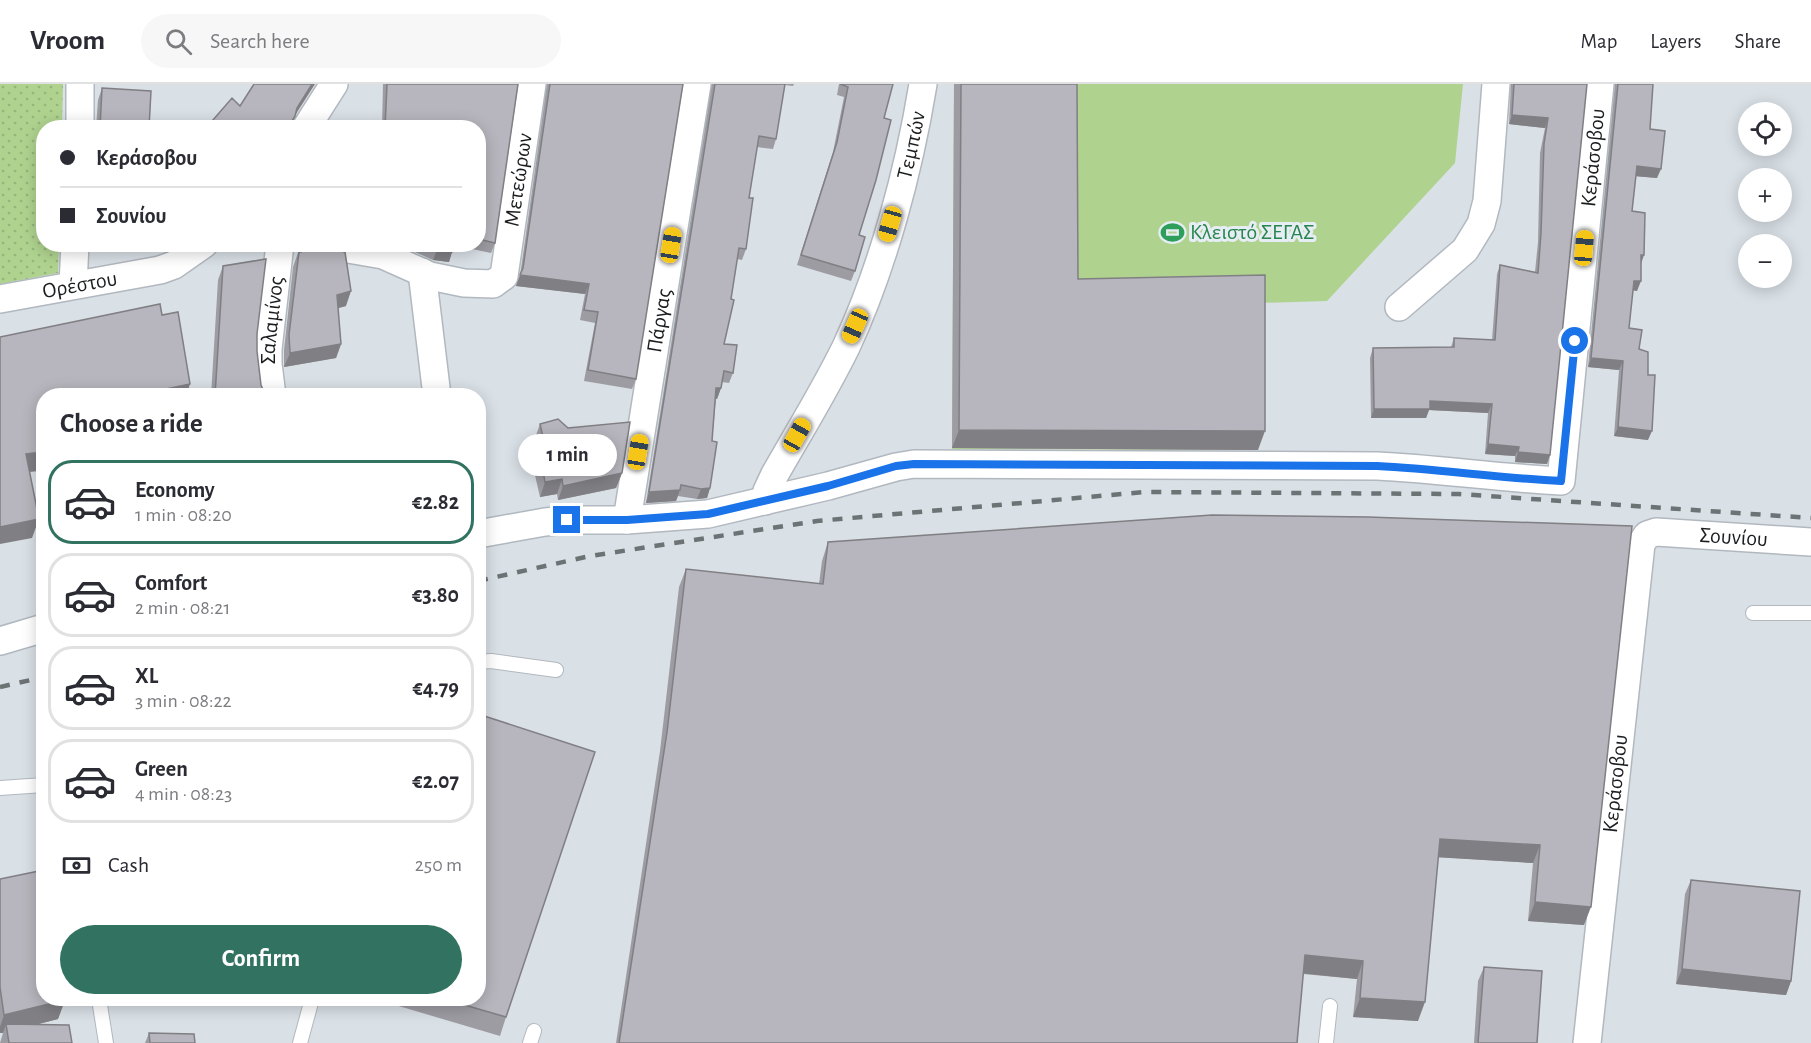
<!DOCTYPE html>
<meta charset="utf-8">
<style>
:root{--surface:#fff;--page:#f7f7f7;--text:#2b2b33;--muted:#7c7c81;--line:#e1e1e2;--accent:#317261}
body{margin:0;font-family:"Alegreya Sans",sans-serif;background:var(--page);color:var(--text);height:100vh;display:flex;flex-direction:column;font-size:22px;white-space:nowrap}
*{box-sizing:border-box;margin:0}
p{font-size:20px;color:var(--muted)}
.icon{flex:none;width:33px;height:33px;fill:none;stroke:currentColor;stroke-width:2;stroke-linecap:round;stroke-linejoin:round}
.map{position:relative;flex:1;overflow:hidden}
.sheet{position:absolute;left:36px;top:304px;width:450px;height:618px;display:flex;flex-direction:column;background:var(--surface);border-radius:24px;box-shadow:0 3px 15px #0003}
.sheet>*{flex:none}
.top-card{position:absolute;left:36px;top:36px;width:450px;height:132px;border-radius:24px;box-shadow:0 3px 15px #0003;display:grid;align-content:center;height:132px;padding:0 24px;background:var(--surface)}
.tools{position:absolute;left:1738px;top:18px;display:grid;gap:12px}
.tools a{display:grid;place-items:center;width:54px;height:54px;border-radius:50%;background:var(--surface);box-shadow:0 3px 15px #0003;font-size:30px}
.end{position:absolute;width:27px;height:27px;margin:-14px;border:8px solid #1a73e8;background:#fff;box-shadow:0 0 0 3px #fff}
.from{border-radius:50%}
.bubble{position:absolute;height:42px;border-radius:21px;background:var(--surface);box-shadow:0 3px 15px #0003;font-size:20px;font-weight:700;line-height:42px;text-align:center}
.car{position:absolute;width:18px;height:36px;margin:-18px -9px;border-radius:8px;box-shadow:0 0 4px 2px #0007;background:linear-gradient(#f5c518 24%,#345 0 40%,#f5c518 0 76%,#345 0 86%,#f5c518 0)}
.top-card b{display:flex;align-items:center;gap:21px;height:57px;font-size:22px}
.top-card b+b{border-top:2px solid var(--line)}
.top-card i{width:15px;height:15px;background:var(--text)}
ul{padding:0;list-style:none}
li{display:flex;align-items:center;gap:18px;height:84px;margin:0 12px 9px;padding:0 12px;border:3px solid var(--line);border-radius:24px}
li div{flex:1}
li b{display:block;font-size:22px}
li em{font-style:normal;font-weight:700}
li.active{border-color:var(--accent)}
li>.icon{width:54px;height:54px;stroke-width:1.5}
h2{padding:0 24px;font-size:27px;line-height:72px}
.pay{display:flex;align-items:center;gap:15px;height:66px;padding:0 24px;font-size:22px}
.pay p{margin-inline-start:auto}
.primary-button{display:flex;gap:12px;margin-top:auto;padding:12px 24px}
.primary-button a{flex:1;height:69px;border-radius:36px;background:var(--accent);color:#fff;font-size:24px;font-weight:700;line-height:69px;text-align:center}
header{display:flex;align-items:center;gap:36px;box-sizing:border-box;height:84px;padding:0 30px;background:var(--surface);border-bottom:2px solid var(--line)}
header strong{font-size:28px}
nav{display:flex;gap:33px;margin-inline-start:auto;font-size:21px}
.search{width:420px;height:54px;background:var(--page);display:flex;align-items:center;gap:15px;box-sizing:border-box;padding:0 21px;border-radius:33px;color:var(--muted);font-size:22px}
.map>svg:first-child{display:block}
</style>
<header>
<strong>Vroom</strong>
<div class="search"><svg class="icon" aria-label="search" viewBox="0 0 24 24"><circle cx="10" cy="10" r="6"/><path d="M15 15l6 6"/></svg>Search here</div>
<nav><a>Map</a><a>Layers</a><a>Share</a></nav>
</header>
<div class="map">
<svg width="1811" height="959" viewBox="0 0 1811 959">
<defs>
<pattern id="park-dots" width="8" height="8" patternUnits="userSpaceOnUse" patternTransform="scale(1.5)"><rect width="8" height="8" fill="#afd38f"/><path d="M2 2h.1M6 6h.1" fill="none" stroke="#96b57b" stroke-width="1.8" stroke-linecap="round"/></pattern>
</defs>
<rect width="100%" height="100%" fill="#d9e0e6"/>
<path fill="url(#park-dots)" d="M0 0H63L62 43 44 44V160L59 161 58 189 0 200Z"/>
<path fill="#afd38f" d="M954 0H1463L1455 79 1327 217 1258 219V366L952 365Z"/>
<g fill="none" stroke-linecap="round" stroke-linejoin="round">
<defs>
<path id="service" d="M1753 529H1811
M478 578 491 577 556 586
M0 704 44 701
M99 915 106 959
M300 959 312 915
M530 959 534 947
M1326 959 1330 922"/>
<g id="minor">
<path d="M80 44V0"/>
<path d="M306 44 334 0"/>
<path id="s1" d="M319 160 383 171 430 192 464 199 493 200 504 192 532 0"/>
<path d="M422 188 437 312"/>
<path d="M73 201 75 160"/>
<path id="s2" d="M0 215 160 186 174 181 204 160"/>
<path d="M1399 223 1465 166 1481 140 1487 117 1496 0"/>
<path id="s3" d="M272 312 268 280V265L280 160"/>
<path id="s4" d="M765 417 767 407 775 390C799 348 825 306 846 263 883 184 909 86 923 0"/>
<path id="s5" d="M627 436 697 0"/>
<path id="s6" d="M478 450 545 438 567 436H627L708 430 828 402 896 383 914 380 1377 382C1438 385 1499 394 1561 397L1600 0"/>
<path d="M0 557 44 544"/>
<path id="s7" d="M1587 959 1641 460 1647 451 1656 448 1811 458"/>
</g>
</defs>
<use href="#service" stroke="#b2b8bf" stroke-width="16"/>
<use href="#minor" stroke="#b2b8bf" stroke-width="30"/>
<use href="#service" stroke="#fff" stroke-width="14"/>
<use href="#minor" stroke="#fff" stroke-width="27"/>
<path stroke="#6d7275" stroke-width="4.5" stroke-dasharray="10 10" stroke-linecap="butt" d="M478 497 590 472 817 437 1145 408 1459 410 1811 434
M0 603 44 593"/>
</g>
<path fill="#9d9ca3" d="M383 0H518L495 159 491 169 453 161 452 168 449 178 433 176 406 164 407 160H478V44H382Z
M547 0H683L636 295 632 305 584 297 595 239 580 236 585 210 516 202 520 192Z
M712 0H794L793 2 785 1 776 55 773 65 757 63 749 114 746 165 742 176 737 175 724 260 733 289 729 299 722 298 721 304 717 315 716 314 712 357 710 404 707 414 697 415 678 412 676 417 646 419Z
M839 0H893L884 34 859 151 855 187 851 197 797 181 833 68 844 13 837 11Z
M954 0H1077L1078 195 1258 366 952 364Z
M1511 0H1587L1547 380 1515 378V372L1485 370 1488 329 1429 326 1426 334H1371L1370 274 1373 264 1451 263 1454 254 1492 256 1497 190 1500 181 1535 188 1538 158 1540 69 1545 44 1509 40Z
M1615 0H1653L1650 45 1657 94 1636 92 1632 127 1641 180 1637 207 1633 206 1629 244 1639 265 1648 356 1614 352 1619 286 1588 283Z
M102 4 149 44H96L98 16Z
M301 160H311L346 222 338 224 341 260 336 274 284 283V266L293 183Z
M223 182 257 250V267L261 301 266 312H211L218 196Z
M540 340 568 344 622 389 616 404 558 416 557 410 540 413 534 387 539 374 535 354Z
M1368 433 1584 841 1528 837 1533 779 1438 773 1418 937 1353 933 1357 895 1303 890 1297 959H616L660 667 679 503 686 485 819 500 822 477 828 458Z
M0 795 65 916 58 935 35 941 72 959H0L3 949H0Z
M1691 796 1791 897 1786 911 1676 900 1685 810Z
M1484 883 1537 959H1474L1478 897Z
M375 915H478L506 933 500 952Z
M149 949 195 959H145Z"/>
<path fill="#807f84" d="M312 0H315L294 33 290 44H288L297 24Z
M1512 31 1548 34 1545 44 1509 40Z
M1637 82 1661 85 1657 94 1633 92Z
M120 160H149V162Z
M437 166 452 168 449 178 433 176Z
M1641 171H1644L1641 180Z
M520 191 589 200 585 210 516 202Z
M1634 197H1641L1637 207 1631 206Z
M351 207 346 222 331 226 337 211Z
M341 260 336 274 284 283 290 269Z
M1591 274 1623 277 1619 286 1588 283Z
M190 300 186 312H133Z
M716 304H721L717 315 713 314Z
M1430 317 1492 320 1488 329 1429 326 1426 334H1371L1374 325Z
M1618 343 1652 347 1648 356 1614 352Z
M959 346 1265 347 1258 366 952 364Z
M1488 360 1519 363 1515 372 1485 370Z
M44 368V381L39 387 19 389 26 370Z
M1518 368 1550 371 1547 380 1515 378Z
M622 389 616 404 558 416 563 402Z
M562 395 557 410 540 413 545 398Z
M710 404 707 414 697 415 701 405Z
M680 406 676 417 646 419 649 408Z
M39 435 32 454 0 460V443Z
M1440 755 1540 761 1533 779 1433 773Z
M1535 818 1591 823 1584 841 1528 837Z
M1305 871 1363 877 1357 895 1299 889Z
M1682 885 1791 897 1786 911 1676 900Z
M1360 914 1425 918 1418 937 1353 933Z
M65 916 58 935 7 948 6 940 3 949H0V943L4 931Z"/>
<path fill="#b7b5bd" stroke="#807f84" stroke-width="1.5" d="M254 0H312L297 24 295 32 288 44H206L232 14 240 22Z
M387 0H518L495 159 478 155V44H385Z
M550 0H683L636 295 588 286 598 228 584 226 589 200 520 191 523 184Z
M715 0H785L776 55 759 52 749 114H753L746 165 739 164 731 215 734 216 724 260 737 261 733 289 724 287 721 304H716L712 357 717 358 710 404 701 405 681 401 680 406 649 408Z
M840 0H893L884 34 891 36 876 96 859 151 865 153 855 187 801 171 837 58 848 3Z
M961 0H1077L1078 195 1265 191V347L959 346Z
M1514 0H1587L1550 371 1518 368 1519 363 1488 360 1492 320 1430 317V325H1374L1373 264 1454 263V254L1495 256 1500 181 1538 189 1541 149 1544 60 1548 34 1512 31Z
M1618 0H1653L1650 45 1665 47 1661 85 1637 82 1632 127 1645 129 1644 171H1641V197H1634L1629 244 1642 246 1639 265 1648 268V291H1655L1652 347 1618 343 1623 277 1591 274Z
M102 4 151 7 149 44H100Z
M301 160H311L345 168 351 207 337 211 341 260 290 269 289 251 299 168H301Z
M425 160H453L452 168 437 166Z
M266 175 257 250V267L261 301 266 312H215L223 182Z
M160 220 162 231 178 228 190 300 133 312H44V368L26 370 39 435 0 443V253Z
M558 335 568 344 630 338 622 389 563 402 562 395 545 398 540 372 547 371 540 340Z
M1212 431 1368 433 1632 442 1591 823 1535 818 1540 761 1440 755 1425 918 1360 914 1363 877 1305 871 1297 959H619L667 648 686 485 823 500 828 458Z
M478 630 595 668 506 933 444 915H478Z
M44 786V915H65V916L4 931 0 903V795Z
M1691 796 1800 807 1791 897 1682 885Z
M1484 883 1542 887 1537 959H1478Z
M6 940 69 941 72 959H9Z
M149 949 194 950 195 959H150Z"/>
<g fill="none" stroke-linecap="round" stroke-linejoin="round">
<path stroke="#1a73e8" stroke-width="8" d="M567 436H627L708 430 828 402 896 382 914 380 1377 382C1438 385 1499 394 1561 397L1575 257"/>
</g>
<defs>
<symbol id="stadium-bare" viewBox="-9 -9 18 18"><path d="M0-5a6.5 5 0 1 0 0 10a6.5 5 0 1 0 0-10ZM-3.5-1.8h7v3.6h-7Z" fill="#2e9e5b" stroke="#e7edf4" stroke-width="2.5" paint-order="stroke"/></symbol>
</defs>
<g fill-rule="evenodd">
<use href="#stadium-bare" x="1156" y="132" width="33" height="33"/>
</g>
<g text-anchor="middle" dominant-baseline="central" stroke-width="6" stroke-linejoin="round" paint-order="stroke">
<g font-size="22" fill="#1a1c1e" stroke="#e7edf4">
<text stroke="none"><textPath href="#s4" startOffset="387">Τεμπών</textPath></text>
<text stroke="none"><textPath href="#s6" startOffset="1416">Κεράσοβου</textPath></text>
<text stroke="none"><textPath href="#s1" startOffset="291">Μετεώρων</textPath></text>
<text stroke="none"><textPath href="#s2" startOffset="81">Ορέστου</textPath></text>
<text stroke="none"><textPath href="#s3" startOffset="76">Σαλαμίνος</textPath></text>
<text stroke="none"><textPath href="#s5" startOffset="202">Πάργας</textPath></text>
<text stroke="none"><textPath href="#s7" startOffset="600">Σουνίου</textPath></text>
<text stroke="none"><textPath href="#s7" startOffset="261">Κεράσοβου</textPath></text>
</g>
<g font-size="22" fill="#27864d" stroke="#e7edf4" text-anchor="start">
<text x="1190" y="148">Κλειστό ΣΕΓΑΣ</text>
</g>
</g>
</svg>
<div class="tools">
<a><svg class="icon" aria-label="locate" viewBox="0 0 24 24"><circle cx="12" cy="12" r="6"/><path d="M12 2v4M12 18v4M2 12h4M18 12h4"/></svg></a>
<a>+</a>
<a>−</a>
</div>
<i class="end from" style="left:1575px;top:257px"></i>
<i class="end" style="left:567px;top:436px"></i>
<div class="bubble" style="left:518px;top:350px;width:99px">1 min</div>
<i class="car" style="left:890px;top:140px;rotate:196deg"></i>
<i class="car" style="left:671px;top:161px;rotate:9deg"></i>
<i class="car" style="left:1584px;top:164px;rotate:5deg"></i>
<i class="car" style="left:855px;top:242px;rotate:204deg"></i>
<i class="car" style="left:797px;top:351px;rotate:29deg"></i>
<i class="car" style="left:638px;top:368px;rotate:9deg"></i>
<div class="top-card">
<b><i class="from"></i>Κεράσοβου</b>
<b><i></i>Σουνίου</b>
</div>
<section class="sheet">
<h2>Choose a ride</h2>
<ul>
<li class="active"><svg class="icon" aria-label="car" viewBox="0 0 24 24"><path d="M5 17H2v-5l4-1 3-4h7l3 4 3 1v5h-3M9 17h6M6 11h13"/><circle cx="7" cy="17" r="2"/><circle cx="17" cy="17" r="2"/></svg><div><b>Economy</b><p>1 min · 08:20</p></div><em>€2.82</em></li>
<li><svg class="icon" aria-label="car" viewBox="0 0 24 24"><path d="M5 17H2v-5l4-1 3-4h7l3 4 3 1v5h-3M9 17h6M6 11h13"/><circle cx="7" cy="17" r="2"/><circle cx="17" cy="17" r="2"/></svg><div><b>Comfort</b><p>2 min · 08:21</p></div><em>€3.80</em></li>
<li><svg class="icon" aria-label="car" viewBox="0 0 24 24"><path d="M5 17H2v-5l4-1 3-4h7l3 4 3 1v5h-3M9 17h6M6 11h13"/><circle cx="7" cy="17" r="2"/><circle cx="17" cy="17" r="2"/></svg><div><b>XL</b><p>3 min · 08:22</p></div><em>€4.79</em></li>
<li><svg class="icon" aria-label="car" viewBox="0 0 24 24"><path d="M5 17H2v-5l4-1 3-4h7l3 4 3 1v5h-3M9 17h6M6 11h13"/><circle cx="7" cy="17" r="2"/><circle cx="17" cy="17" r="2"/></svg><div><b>Green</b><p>4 min · 08:23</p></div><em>€2.07</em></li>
</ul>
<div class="pay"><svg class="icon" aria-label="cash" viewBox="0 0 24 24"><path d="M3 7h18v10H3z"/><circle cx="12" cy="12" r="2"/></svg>Cash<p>250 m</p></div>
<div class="primary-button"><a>Confirm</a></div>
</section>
</div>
